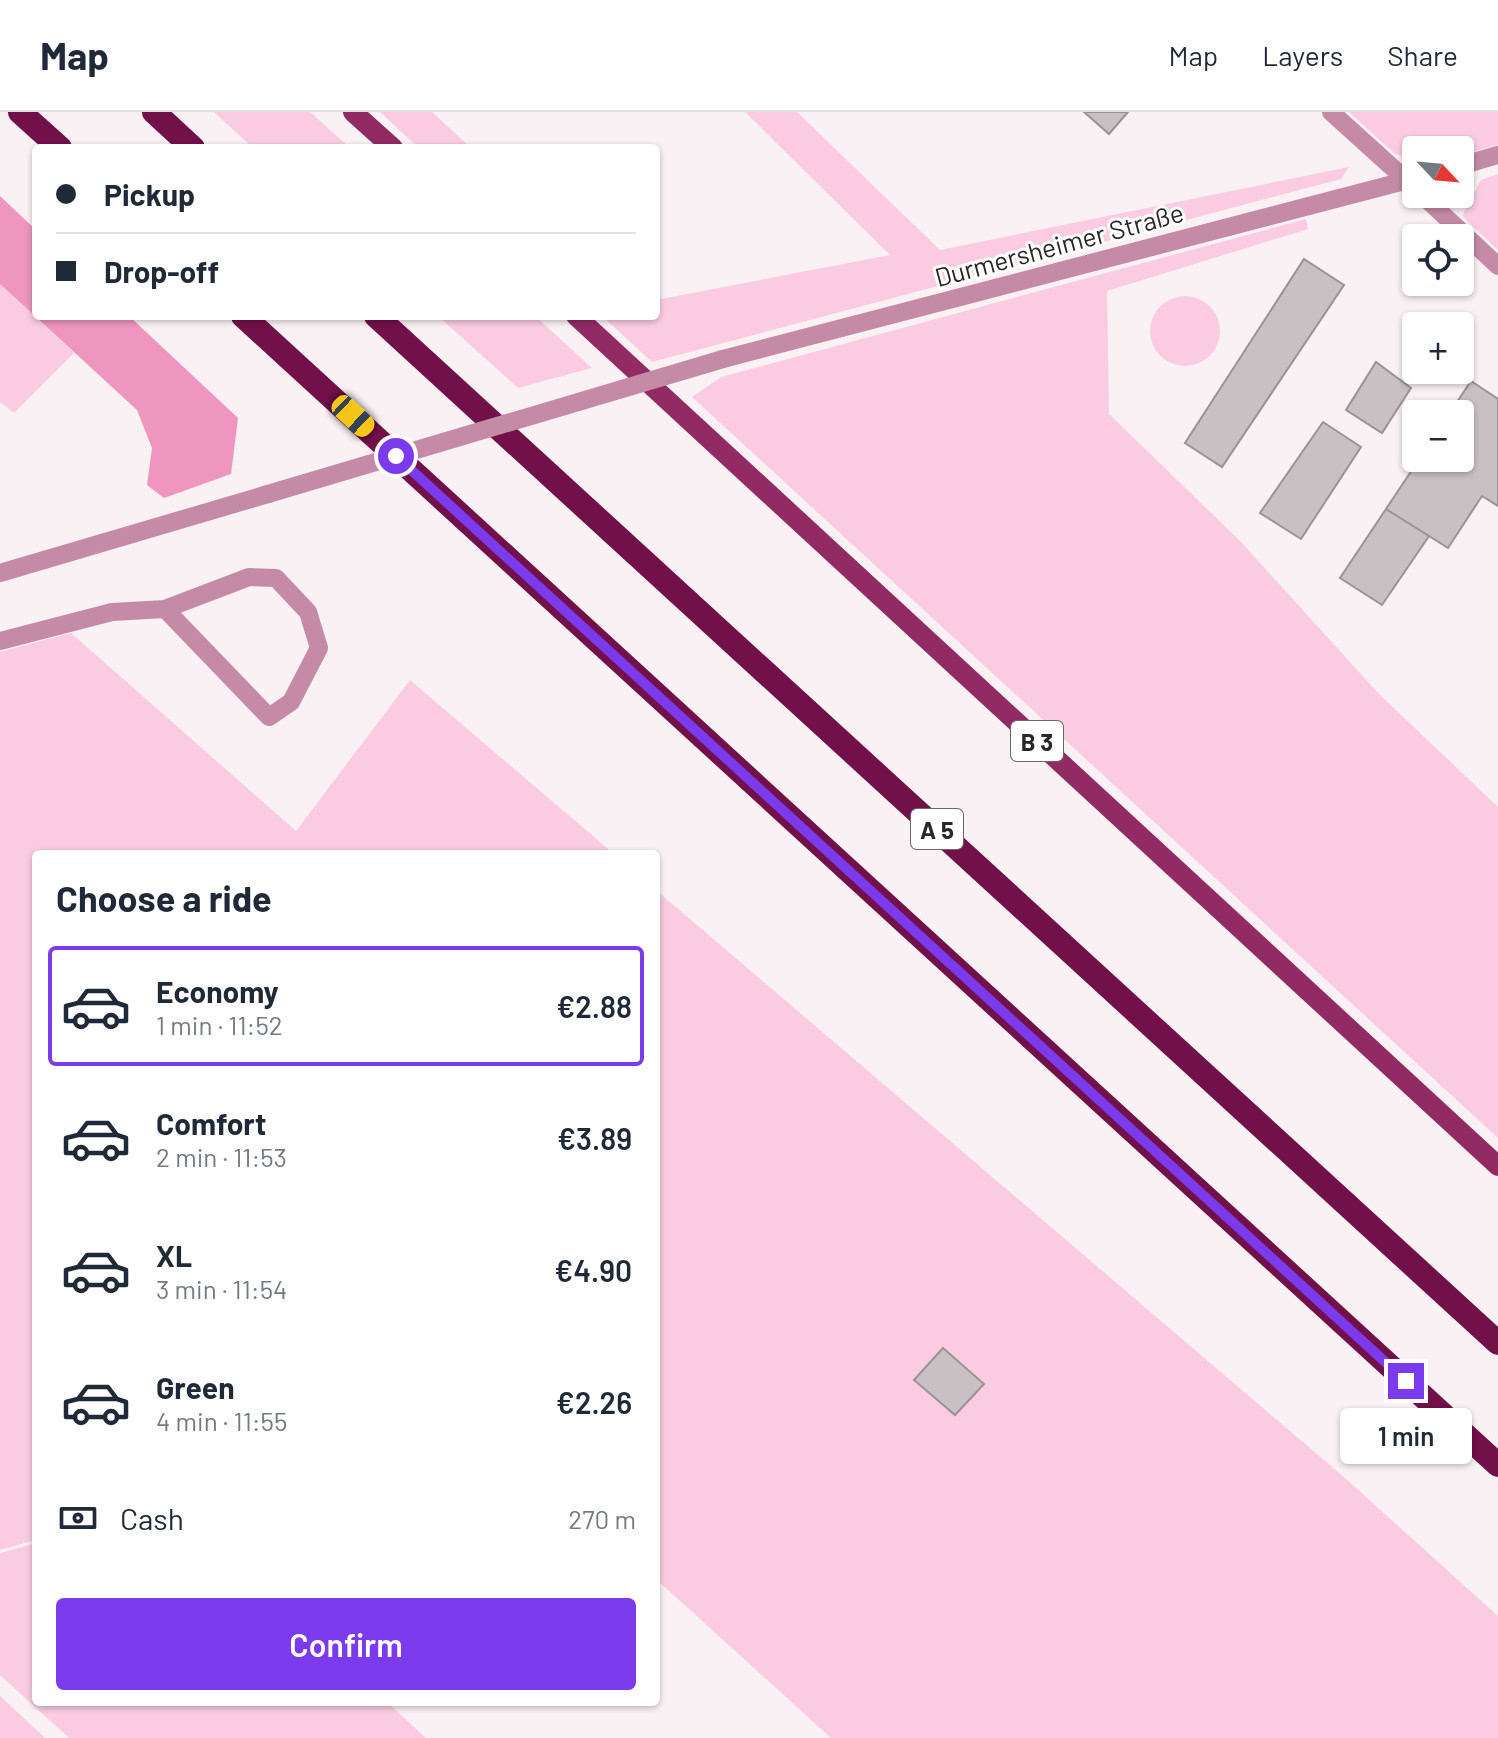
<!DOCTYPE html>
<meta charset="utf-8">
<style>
:root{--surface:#fff;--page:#f6f6f7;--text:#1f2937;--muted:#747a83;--line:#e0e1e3;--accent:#7c3aed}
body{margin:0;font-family:Barlow,sans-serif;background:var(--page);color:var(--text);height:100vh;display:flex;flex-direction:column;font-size:30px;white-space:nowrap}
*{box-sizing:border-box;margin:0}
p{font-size:26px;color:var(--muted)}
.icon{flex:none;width:44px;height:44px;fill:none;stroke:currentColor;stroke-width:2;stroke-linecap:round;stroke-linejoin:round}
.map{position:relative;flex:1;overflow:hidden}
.sheet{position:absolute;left:32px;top:738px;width:628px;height:856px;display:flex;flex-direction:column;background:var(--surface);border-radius:8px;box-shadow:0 2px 6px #0004}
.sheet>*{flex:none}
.banner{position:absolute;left:32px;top:32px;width:628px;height:176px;border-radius:8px;box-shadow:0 2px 6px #0004;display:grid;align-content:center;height:176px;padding:0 24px;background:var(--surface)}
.needle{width:52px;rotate:116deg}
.fabs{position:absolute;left:1402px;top:24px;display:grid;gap:16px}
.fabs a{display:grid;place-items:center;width:72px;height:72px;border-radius:8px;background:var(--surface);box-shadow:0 2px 6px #0004;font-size:40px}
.end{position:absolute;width:36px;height:36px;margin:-18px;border:10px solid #7c3aed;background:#fff;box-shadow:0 0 0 4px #fff}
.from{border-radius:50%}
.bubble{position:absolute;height:56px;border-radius:8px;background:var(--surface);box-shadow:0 2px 6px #0004;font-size:26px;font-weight:600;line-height:56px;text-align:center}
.car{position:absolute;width:24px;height:48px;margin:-24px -12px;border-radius:10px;box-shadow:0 0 6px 2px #0007;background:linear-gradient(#f5c518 24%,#345 0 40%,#f5c518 0 76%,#345 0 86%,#f5c518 0)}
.banner b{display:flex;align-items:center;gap:28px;height:76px;font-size:30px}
.banner b+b{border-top:2px solid var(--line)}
.banner i{width:20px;height:20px;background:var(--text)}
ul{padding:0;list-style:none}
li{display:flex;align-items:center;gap:24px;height:120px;margin:0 16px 12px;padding:0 8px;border:4px solid transparent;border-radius:8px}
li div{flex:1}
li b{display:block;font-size:30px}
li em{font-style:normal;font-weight:600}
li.on{border-color:var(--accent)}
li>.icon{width:72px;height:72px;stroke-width:1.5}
h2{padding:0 24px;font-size:36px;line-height:96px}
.pay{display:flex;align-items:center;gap:20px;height:88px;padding:0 24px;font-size:30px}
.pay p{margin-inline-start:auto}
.cta{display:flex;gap:16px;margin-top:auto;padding:16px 24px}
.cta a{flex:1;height:92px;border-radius:8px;background:var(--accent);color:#fff;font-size:32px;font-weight:600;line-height:92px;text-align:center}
header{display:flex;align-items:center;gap:48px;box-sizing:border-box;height:112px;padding:0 40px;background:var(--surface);border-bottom:2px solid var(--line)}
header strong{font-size:38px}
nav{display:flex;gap:44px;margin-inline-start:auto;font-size:28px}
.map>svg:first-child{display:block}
</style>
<header>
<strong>Map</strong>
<nav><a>Map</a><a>Layers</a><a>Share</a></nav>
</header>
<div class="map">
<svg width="1498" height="1626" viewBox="0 0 1498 1626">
<rect width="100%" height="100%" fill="#faf1f5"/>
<path fill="#fbcce1" d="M214 0H310L350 36H253Z
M380 0H432L471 36H419Z
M745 0H797L940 138 1349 55 1341 67 652 250 602 204H656V188L890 143Z
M1349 0H1498V33L1460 43V38H1416V48L1395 42Z
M1498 62V138L1462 104 1481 68Z
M1306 107 1308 117 1107 179 1109 302 1240 429 1379 582 1498 695V1026L692 285 721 265Z
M0 172 74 241 14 301 0 290Z
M1150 219a35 35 0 1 1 70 0a35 35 0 1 1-70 0Z
M438 204H535L592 256 518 276Z
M71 521 296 719 410 568 614 742H36V1428L0 1438V540Z
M656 778 1345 1366 1498 1504V1626H831L656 1467Z
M36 1431V1590H387L426 1626H69L0 1563V1441Z
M0 1584 45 1626H0Z"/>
<path fill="#ee96bf" d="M0 84 36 118V204H129L238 306 231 362 164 386 147 373 152 336 137 298 0 172Z"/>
<path fill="#c9c0c4" stroke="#9b9296" stroke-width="2" d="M1084 0H1128L1109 22Z
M1304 147 1344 173 1222 355 1185 331Z
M1376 250 1411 276 1382 321 1346 298Z
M1471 269 1498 287V394L1482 384 1448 436 1386 397 1420 346H1460V302H1449Z
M1323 310 1361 335 1301 427 1260 401Z
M1386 397 1429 424 1382 493 1340 466Z
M943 1236 984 1272 955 1303 914 1268Z"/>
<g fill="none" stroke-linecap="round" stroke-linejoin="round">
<path stroke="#c58aa5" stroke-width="18" d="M1331 0 1414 75
M1460 54 1498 43
M1421 82 1498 154
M723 247 1416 66
M0 461 268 382
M0 529 112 500 165 497 249 465 276 466 308 500 319 536 291 590 269 605 165 497"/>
<path stroke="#922a64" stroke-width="20" d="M353 0 393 36
M576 204 1498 1054"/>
<path stroke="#72104a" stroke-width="24" d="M20 0 60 36
M154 0 193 36
M243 204 1498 1353
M376 204 1498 1231"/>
<path stroke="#c58aa5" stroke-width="18" d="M268 382 723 247"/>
</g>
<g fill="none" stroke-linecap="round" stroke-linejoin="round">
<path stroke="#7c3aed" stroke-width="10" d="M396 344 1406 1269"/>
</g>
<g text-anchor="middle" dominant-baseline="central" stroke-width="6" stroke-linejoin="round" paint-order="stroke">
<g fill="#fff" stroke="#6a6868" stroke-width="2">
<rect x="1011" y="609" width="52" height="40" rx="6"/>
<rect x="911" y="697" width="52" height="40" rx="6"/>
</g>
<g font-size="24" font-weight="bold" fill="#2a2728">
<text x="1037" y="629">B 3</text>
<text x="937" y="717">A 5</text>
</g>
<g font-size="26" fill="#2a2728" stroke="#fff">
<text transform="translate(1059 132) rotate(-15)">Durmersheimer Straße</text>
</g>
</g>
</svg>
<div class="fabs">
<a><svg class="needle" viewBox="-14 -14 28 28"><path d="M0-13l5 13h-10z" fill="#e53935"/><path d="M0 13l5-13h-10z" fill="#747a83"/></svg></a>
<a><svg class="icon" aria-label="locate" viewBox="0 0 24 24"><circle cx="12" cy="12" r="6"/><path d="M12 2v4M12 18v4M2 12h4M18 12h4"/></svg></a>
<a>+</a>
<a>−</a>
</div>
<i class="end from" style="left:396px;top:344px"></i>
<i class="end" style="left:1406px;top:1269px"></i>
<div class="bubble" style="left:1340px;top:1296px;width:132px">1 min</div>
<i class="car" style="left:353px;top:304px;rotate:133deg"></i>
<div class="banner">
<b><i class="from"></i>Pickup</b>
<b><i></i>Drop-off</b>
</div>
<section class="sheet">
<h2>Choose a ride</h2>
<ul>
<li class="on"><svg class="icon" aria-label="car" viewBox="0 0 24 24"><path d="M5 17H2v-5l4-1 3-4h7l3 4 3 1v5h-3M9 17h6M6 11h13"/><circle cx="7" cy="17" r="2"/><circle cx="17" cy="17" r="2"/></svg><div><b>Economy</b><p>1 min · 11:52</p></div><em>€2.88</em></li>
<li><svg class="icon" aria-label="car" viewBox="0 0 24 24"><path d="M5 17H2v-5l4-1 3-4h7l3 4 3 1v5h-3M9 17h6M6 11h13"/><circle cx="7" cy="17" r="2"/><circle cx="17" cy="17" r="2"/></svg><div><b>Comfort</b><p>2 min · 11:53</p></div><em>€3.89</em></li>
<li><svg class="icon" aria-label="car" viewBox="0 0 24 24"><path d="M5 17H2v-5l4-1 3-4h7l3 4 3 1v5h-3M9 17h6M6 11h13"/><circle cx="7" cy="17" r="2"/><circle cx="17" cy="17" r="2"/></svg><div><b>XL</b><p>3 min · 11:54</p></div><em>€4.90</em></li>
<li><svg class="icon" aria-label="car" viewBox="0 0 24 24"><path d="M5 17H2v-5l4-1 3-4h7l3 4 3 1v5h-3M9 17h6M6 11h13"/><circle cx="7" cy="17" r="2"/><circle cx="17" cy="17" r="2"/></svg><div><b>Green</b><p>4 min · 11:55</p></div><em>€2.26</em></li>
</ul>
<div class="pay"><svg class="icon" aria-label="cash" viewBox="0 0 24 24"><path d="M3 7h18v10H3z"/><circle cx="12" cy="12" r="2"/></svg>Cash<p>270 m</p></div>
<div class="cta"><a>Confirm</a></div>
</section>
</div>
